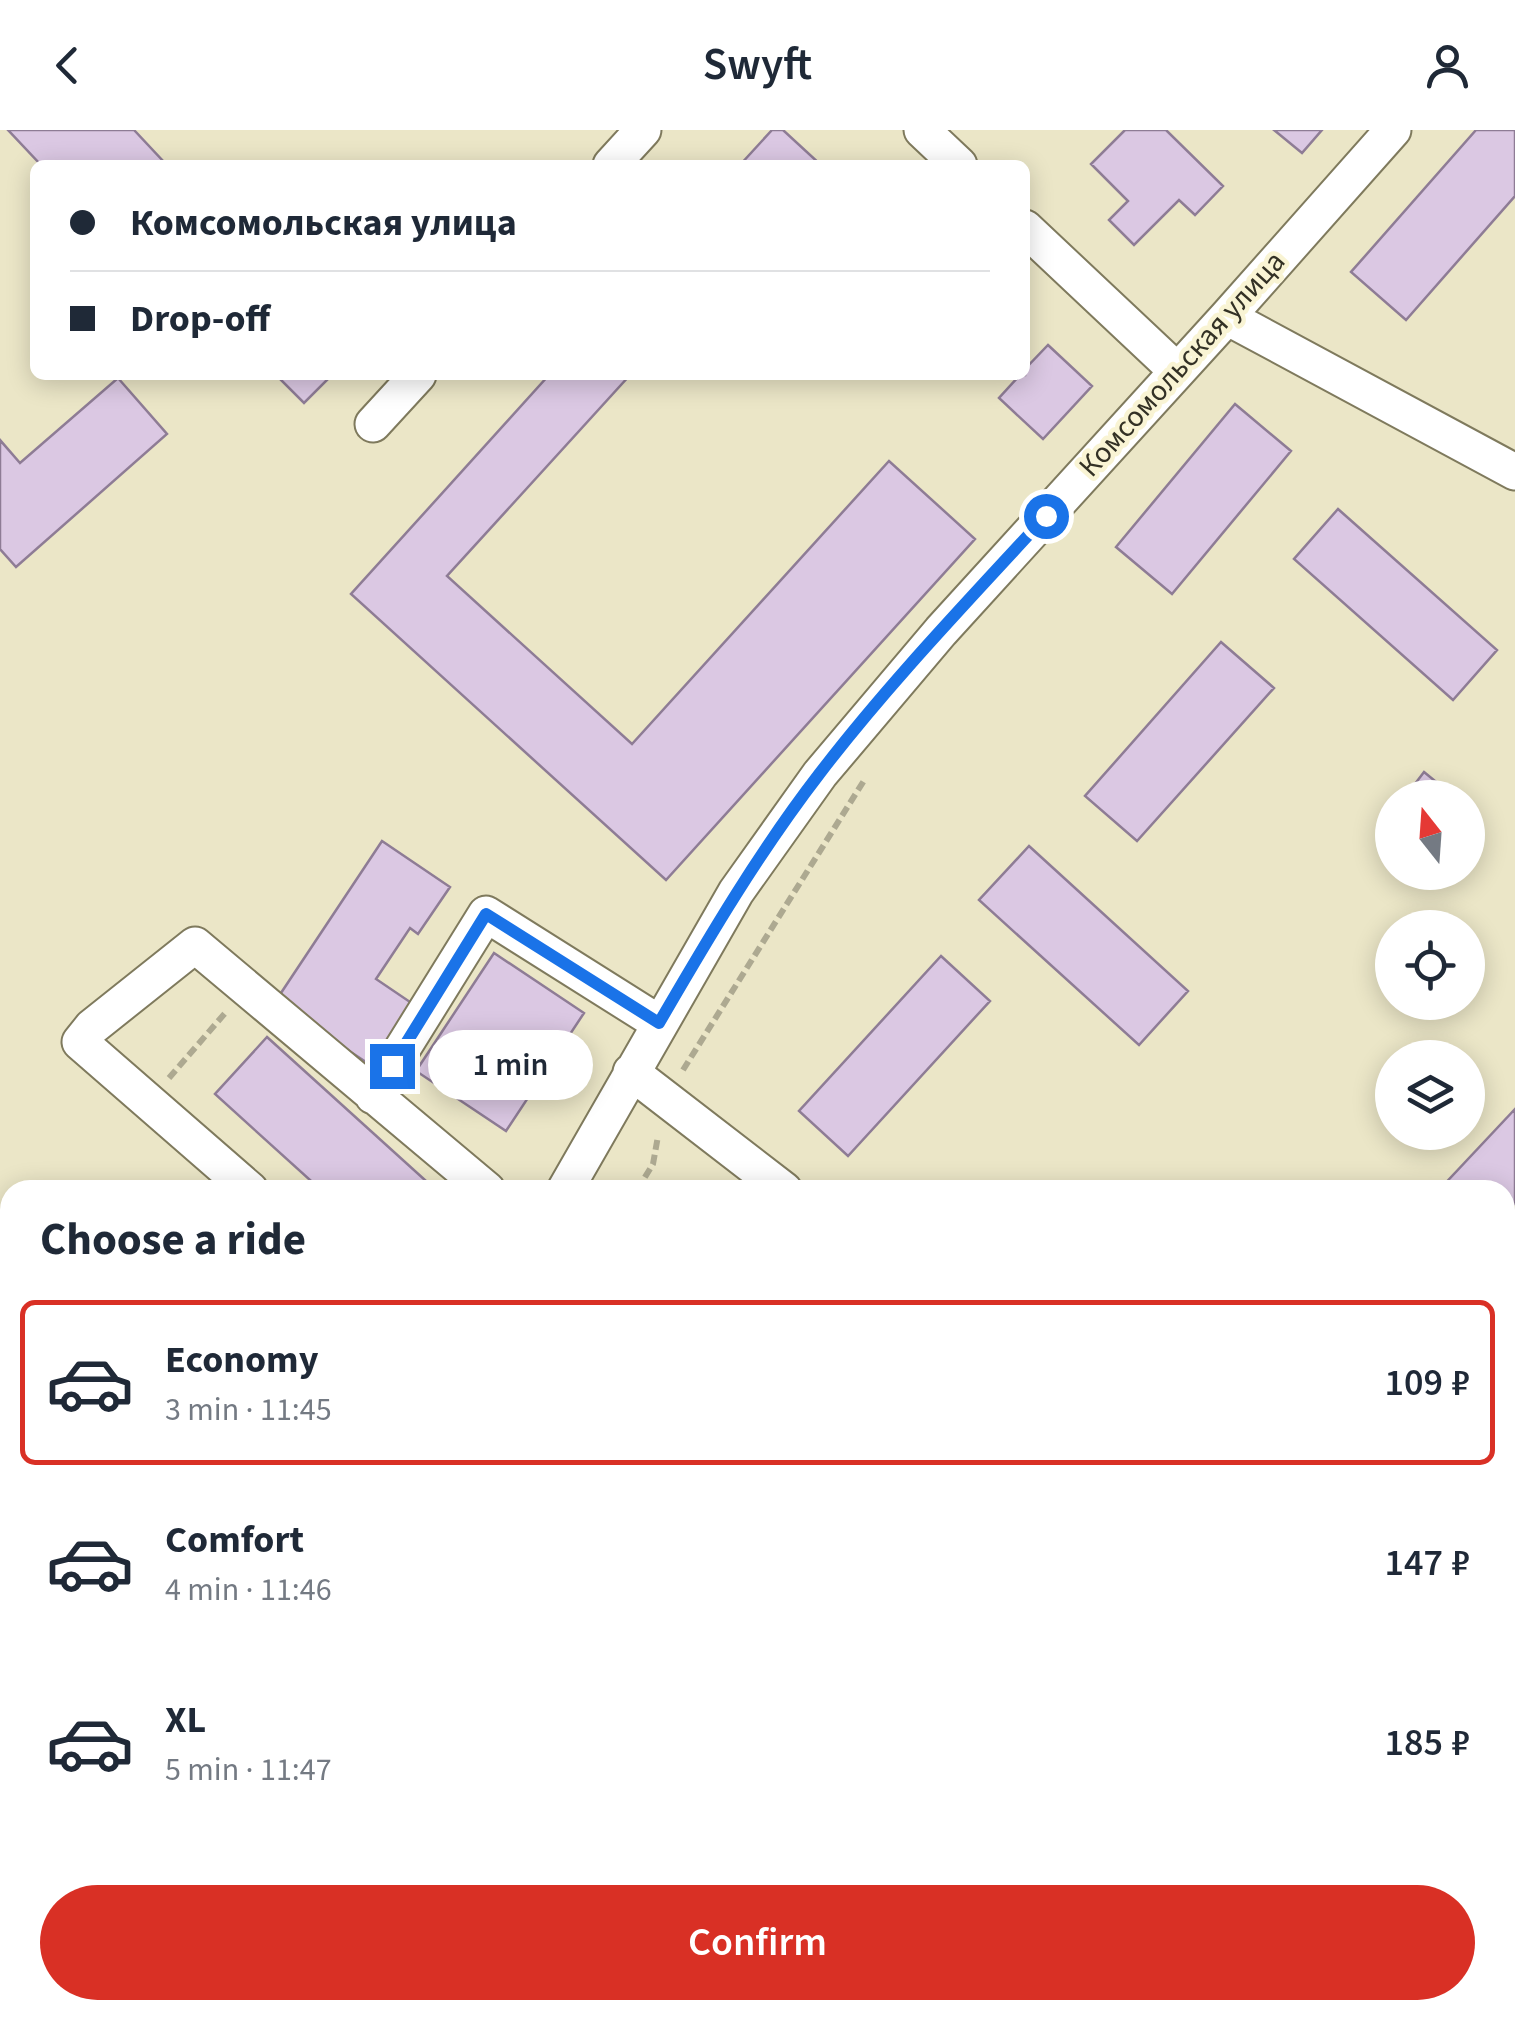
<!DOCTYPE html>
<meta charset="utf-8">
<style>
:root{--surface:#fff;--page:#f6f6f7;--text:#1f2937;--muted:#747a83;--line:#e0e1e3;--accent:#d93025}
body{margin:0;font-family:"Source Sans 3",sans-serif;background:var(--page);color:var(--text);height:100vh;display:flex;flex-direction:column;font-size:38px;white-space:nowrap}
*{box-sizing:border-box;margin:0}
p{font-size:32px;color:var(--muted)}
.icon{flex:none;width:55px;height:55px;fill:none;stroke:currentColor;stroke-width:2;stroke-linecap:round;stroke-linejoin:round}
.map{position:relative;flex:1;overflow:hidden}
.drawer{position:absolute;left:0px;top:1050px;width:1515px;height:840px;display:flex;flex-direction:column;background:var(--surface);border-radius:30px 30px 0 0;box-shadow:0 5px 25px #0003}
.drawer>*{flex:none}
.top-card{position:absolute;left:30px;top:30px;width:1000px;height:220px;border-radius:15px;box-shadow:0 5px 25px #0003;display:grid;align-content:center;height:220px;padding:0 40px;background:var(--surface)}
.needle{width:65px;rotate:343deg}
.controls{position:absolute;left:1375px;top:650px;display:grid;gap:20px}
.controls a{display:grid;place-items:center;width:110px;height:110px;border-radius:50%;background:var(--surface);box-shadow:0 5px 25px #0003;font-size:50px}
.end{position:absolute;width:45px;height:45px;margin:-22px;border:12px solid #1a73e8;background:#fff;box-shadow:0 0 0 5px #fff}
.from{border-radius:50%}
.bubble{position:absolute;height:70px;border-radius:35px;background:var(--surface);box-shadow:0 5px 25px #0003;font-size:32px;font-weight:600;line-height:70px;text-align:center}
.top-card b{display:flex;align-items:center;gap:35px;height:95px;font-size:38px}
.top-card b+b{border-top:2px solid var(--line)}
.top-card i{width:25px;height:25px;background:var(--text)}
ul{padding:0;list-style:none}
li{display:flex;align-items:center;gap:30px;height:165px;margin:0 20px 15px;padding:0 20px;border:5px solid transparent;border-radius:15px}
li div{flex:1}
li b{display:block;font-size:38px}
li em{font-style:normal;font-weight:600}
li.selected{border-color:var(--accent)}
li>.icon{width:90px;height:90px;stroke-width:1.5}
h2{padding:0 40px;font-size:45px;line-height:120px}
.button{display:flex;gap:20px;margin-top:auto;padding:20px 40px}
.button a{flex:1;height:115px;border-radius:60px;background:var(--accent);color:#fff;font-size:40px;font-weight:600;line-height:115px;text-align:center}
header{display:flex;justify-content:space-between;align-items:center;height:130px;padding:0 40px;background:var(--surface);font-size:45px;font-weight:600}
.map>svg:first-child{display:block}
</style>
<header><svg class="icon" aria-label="back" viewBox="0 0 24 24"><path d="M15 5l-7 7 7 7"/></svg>Swyft<svg class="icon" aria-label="person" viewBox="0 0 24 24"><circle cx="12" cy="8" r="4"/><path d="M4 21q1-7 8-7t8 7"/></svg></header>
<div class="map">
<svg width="1515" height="1890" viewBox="0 0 1515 1890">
<rect width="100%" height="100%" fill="#ebe6c7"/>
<path fill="#dbc8e3" stroke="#8e7c95" stroke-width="2.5" d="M8 0H134L163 31 159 35H41Z
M772 0H783L821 35H740Z
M1125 0H1166L1223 56 1195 85 1179 70 1134 115 1109 90 1128 71 1091 34Z
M1274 0H1322L1302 23Z
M1476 0H1515V66L1406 190 1351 142Z
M1048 215 1092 256 1043 309 999 268 1020 245H1025V239Z
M276 245H332L304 273Z
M549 245H630L447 446 632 614 889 331 975 409 666 750 351 464Z
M118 248 167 304 16 437 0 419V310L20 333Z
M1235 274 1291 321 1172 464 1116 417Z
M1338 379 1497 520 1453 570 1294 429Z
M1221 512 1274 558 1137 711 1085 666Z
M1424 642 1451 664 1449 668H1414L1408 663Z
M382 711 450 757 418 804 410 798 376 849 413 874 372 936 275 872Z
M1029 716 1188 861 1139 915 979 770Z
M494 823 584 883 506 1001 416 941Z
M941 826 990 871 848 1026 799 981Z
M267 907 436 1060H321L215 964Z
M1515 979V1073L1505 1083V1060H1439Z
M1515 1720V1775L1505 1786V1730Z
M1515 1826V1885L1510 1890H1455L1465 1880H1505V1836Z
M0 1852 10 1853V1880H70L68 1890H0Z
M296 1880H335L327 1890H303L294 1883Z
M447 1880H568L579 1890H458Z
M685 1880H759L750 1890H696Z
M928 1880H983L974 1890H919Z
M1026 1880H1077L1068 1890H1017Z
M1128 1880H1180L1171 1890H1119Z
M1363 1880H1419L1410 1890H1365L1359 1884Z"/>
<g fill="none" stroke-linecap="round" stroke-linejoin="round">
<defs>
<path id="minor" d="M922 0 959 35
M611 35 643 0
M1025 98 1177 241
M1227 187 1515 342
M373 294 418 245
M631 942 784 1060
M373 966 486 784 659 893
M250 1060 80 912 92 897 195 815 487 1060
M565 1060 736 762 820 644 941 501 1227 187 1393 0
M0 1751 10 1755
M166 1890 167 1880"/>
</defs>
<use href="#minor" stroke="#7f7a5d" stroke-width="39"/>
<path stroke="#ada991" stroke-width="6" stroke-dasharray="10 5" stroke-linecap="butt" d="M683 940 865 649
M169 948 226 882
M637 1060 653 1034 658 1006"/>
<use href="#minor" stroke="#fff" stroke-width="35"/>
</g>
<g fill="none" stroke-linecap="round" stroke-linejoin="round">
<path stroke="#1a73e8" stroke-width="12" d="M392 936 486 784 659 893C709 807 759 722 820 643 889 553 969 470 1046 386"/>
</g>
<g text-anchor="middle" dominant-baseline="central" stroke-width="9" stroke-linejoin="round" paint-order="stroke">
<g font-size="30" fill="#333125" stroke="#f9f4d4">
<text transform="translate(1182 234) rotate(-48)">Комсомольская улица</text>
</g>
</g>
</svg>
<div class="controls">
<a><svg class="needle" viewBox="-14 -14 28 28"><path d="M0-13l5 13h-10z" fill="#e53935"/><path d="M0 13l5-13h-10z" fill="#747a83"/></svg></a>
<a><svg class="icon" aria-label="locate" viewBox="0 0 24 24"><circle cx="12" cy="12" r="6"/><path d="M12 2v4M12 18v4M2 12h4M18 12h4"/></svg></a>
<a><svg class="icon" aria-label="layers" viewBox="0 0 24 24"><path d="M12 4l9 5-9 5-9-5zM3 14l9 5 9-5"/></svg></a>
</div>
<i class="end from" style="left:1046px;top:386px"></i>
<i class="end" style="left:392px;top:936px"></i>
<div class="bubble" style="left:428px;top:900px;width:165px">1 min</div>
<div class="top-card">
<b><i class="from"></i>Комсомольская улица</b>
<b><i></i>Drop-off</b>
</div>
<section class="drawer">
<h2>Choose a ride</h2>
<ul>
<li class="selected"><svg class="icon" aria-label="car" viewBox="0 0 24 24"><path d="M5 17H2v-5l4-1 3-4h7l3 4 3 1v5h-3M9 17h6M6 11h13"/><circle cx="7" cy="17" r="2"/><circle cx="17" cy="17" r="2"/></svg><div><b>Economy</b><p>3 min · 11:45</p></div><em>109 ₽</em></li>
<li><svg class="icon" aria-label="car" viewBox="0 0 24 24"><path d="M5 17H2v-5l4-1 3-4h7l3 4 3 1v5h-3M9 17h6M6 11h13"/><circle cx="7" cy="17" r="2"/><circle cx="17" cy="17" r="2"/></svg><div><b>Comfort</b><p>4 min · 11:46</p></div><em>147 ₽</em></li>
<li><svg class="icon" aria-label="car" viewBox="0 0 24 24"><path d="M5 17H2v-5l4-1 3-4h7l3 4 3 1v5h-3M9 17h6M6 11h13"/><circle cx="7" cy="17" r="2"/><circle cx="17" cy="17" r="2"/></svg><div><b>XL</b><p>5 min · 11:47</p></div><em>185 ₽</em></li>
</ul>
<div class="button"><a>Confirm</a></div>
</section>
</div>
